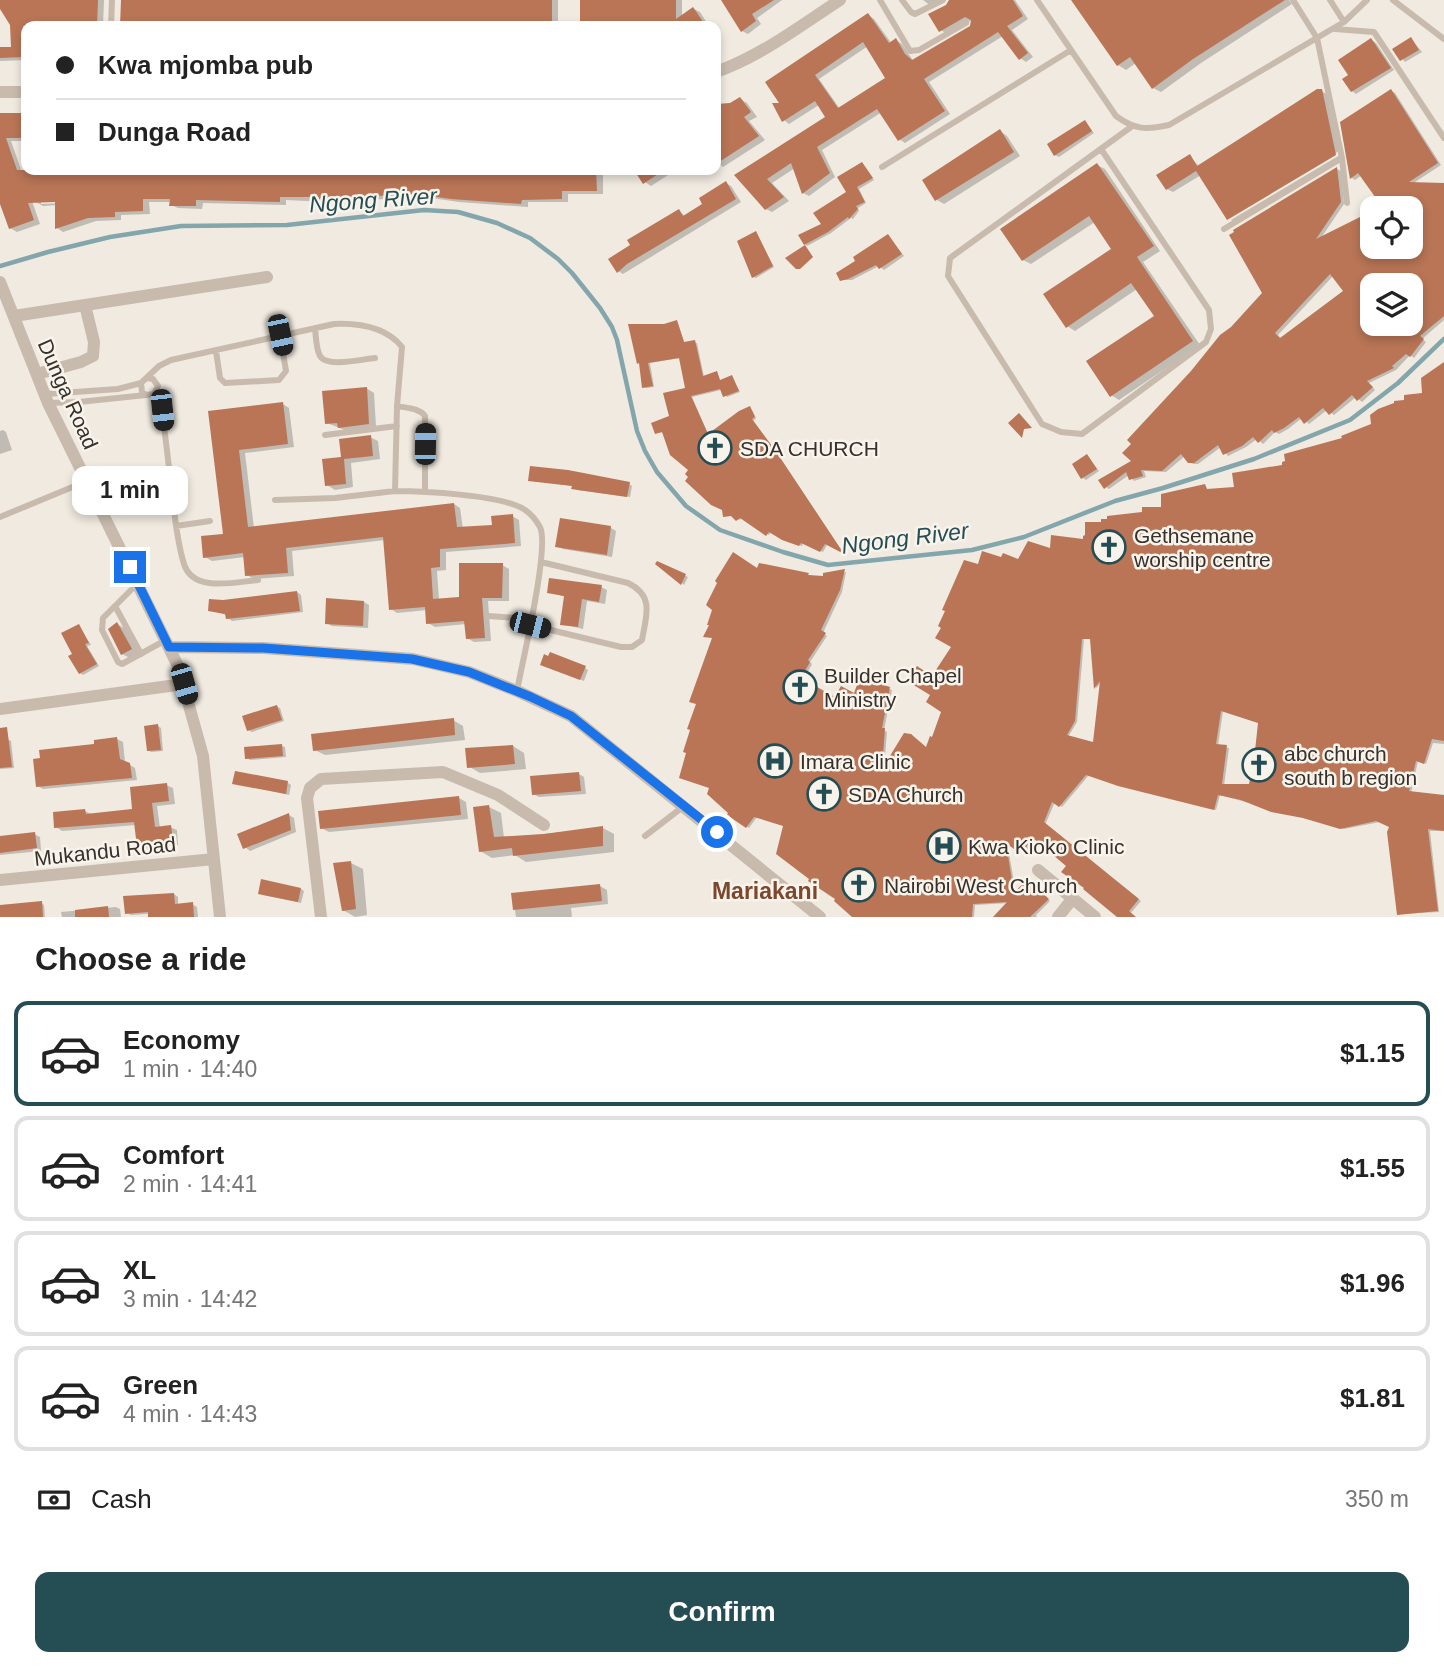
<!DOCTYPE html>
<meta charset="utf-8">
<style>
:root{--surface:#fff;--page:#f2f2f2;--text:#222;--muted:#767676;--line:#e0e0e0;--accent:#254d54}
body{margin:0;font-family:Helvetica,sans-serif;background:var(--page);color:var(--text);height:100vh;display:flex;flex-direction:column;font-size:26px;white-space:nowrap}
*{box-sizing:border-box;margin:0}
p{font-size:23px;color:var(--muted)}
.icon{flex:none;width:38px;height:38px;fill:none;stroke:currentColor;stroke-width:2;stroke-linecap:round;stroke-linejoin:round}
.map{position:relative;height:917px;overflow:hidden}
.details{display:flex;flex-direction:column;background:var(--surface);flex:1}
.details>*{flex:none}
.banner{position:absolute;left:21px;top:21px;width:700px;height:154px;border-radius:14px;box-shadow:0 4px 10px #0003;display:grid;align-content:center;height:154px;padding:0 35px;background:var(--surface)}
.fabs{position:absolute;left:1360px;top:196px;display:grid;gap:14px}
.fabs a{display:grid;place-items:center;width:63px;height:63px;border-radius:14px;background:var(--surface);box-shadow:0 4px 10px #0003;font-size:35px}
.end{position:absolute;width:32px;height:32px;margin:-16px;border:9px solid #1a73e8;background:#fff;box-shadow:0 0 0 4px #fff}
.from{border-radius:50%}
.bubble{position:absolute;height:49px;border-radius:14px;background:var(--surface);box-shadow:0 4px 10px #0003;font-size:23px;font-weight:600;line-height:49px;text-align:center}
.car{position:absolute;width:21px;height:42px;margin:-21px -10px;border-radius:9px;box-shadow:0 0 5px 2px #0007;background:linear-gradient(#222 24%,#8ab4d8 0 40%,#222 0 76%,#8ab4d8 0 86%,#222 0)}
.banner b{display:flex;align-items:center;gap:24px;height:66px;font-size:26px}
.banner b+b{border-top:2px solid var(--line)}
.banner i{width:18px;height:18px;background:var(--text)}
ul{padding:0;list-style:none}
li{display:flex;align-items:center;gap:21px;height:105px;margin:0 14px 10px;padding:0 21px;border:4px solid var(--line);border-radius:14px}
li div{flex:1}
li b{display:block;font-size:26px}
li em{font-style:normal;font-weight:600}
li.on{border-color:var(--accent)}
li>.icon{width:63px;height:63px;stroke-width:1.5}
h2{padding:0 35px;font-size:32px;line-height:84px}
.pay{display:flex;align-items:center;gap:18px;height:77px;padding:0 35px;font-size:26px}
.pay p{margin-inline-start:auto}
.cta{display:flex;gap:14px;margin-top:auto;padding:14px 35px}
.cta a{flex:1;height:80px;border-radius:14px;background:var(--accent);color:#fff;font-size:28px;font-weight:600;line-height:80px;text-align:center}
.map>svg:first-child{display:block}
</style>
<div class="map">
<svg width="1444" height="917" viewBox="0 0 1444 917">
<rect width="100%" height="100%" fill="#f0eae0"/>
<path fill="#0003" fill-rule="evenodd" d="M0 0H104L103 26H26V60L0 61V48H12V24L0 6Z
M123 0H558V26H122Z
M582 0H682V17L694 9 700 12 709 26H582Z
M723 0H782L757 18 761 24 748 34 742 31Z
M923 0H942L931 6Z
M949 0H1015L1028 19 1012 30 1033 57 1026 62 1020 58 1003 36 929 82 950 114 905 143 899 139 882 112 822 150 835 177 809 196 803 193 795 168 772 183 789 201 772 212 766 209 737 176 827 117 819 105 789 124 784 120 782 105 868 15 874 19 892 44 896 40 902 44 914 62 970 29 974 19 947 34 941 30ZM868 46 887 78 840 109 819 79Z
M1073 0H1289L1292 4 1201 63 1161 92 1153 88 1136 63 1126 70 1118 65Z
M716 37 721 46 716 50Z
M1411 39 1422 52 1405 62 1394 49Z
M1371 40 1376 43 1394 70 1356 94 1352 91 1350 76Z
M1321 91 1327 94 1339 151 1228 219 1201 175 1173 192 1167 189 1190 157 1199 166Z
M1391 91 1395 93 1441 165 1412 184 1444 185V320L1422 339 1426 342 1414 358 1410 355 1396 370 1369 383 1375 390 1362 402 1356 397 1334 415 1327 410 1309 424 1302 418 1288 429 1279 434 1275 432 1263 444 1257 439 1246 447 1228 456 1221 447 1198 464H1193L1185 456 1166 472 1144 471 1146 477 1134 481 1129 475 1109 489 1106 487 1134 462 1233 328 1265 293 1236 231 1337 169 1341 171 1344 204 1321 238 1372 213V247H1410V208H1385L1362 175 1355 180 1352 178ZM1334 275 1346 291 1281 339 1278 335ZM1372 285H1410V324H1372Z
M740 99 747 103 757 117 749 121 765 140 723 167 716 161V105H730Z
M0 115H26V141H11L40 224 17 232 10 228 0 199Z
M1085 122 1094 133 1059 157 1055 155Z
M1000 131 1007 136 1020 156 944 204 937 200Z
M1340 155V158L1234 222 1231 220Z
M862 164 874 180 859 189 866 203 858 208 859 211 853 219 851 218 831 233 807 246 805 244 849 193Z
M1097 165 1105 169 1160 251 1143 262 1200 345 1119 400 1111 395 1156 317 1137 289 1075 331 1067 326 1113 249 1095 222 1031 264 1023 260Z
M34 170H676L651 186 645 182 637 171 603 173V194H568V202H528V207L459 202 425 197 327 202 286 200V205L203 203 202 209 178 208 171 205V202H149L150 214 121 215V220L96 221 63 232 57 228V205L43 206 36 202ZM64 200V203L41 204V201Z
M726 183 731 186 741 202 623 274 618 271 679 211 685 216 705 204Z
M756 233 774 267 756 278 753 277Z
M888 236 904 256 884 270 879 266 852 280H841Z
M677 322 685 344 697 343 704 377 717 373 721 382 732 377 740 392 727 397 721 390 692 397 709 436 752 410 756 418 753 421 777 453 842 551 828 543 823 552 803 543 802 546 786 541 772 531 769 535 743 518 739 520 734 516H725L724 509 690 470 664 432 657 433 672 417 687 389 680 358 650 363 654 387 646 388 644 387 641 363 665 326Z
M1444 364V744L1433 743 1426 764 1418 761 1411 793 1444 797V831H1430L1439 912 1398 914 1391 826 1380 822 1344 829 1220 795 1216 810 1122 786 1089 775 1062 807 1055 802 1045 825 1141 901 1130 914 1135 917H1120L1068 866 1036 839 1027 850 1025 848 1022 852 1007 842 1016 893 1029 882 1050 901 1036 915 1037 917H996L1009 903 975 905 974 917H858L785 825 757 817 749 828 729 814 758 570 760 565 824 578 846 572 842 592 823 633 827 636 810 662 812 664 803 681 833 698 889 689 892 690 884 730 887 732 884 768 927 749 933 739 943 711 932 695V678L954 646 979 566 1019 561 1085 541 1103 523 1163 509 1205 486 1208 491 1235 488 1373 425 1424 394ZM1084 639H1092L1096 688 1101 683 1095 744 1068 737 1077 722ZM1223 711 1259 723 1254 781 1250 786H1224L1229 748 1218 746Z
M366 388 374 393 376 427 347 431 327 423Z
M283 404 289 408 294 447 245 453 254 528 454 504 460 508 463 529 494 526 512 516 519 520 521 546 446 552V570L437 571 439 600 460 598 502 565 509 569V601H488L491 641 474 642 467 638 466 624 435 627 428 623 427 610 397 613 391 609 385 540 292 551 294 576 254 579 247 575 245 557 212 561 205 557 225 535 210 412Z
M3 430 6 432 12 450 0 454V431Z
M370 437 378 441 380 459 351 463 353 487 335 490 327 485 343 459Z
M1087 456 1099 471 1086 480 1083 478Z
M533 481 629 484 632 486 630 497 577 490 574 486Z
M562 520 611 528 616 531 612 557 563 549 557 546Z
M658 563 688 577 684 585 682 583Z
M601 587 607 590 605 604 587 601 583 629 562 624 566 597 549 592Z
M297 592 301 595 303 612 232 621 228 618 227 615 209 610 223 602Z
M364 602 369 605 368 628 332 626 326 623Z
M117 624 129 631 142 656 134 660 122 654Z
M79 626 91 645 87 646 99 666 83 675 80 673 74 654Z
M545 666 585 668 588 670 584 681Z
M276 707 280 708 284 721 252 732 248 730Z
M453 720 463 726 465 740 325 755 315 750Z
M158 726 161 728 163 751 151 752 148 750Z
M7 739 11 741 14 768 0 769V740Z
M117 739 123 742 125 762 135 768 137 780 43 789 38 786 96 745Z
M282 746 285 747 286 757 250 760 247 758Z
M513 746 524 753 526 769 480 773 468 766Z
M579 774 584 777 586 794 539 797 533 794Z
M234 783H288L291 785 289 795Z
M166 785 173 788 175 804 157 806 160 828 170 827 177 830 178 845 145 849 139 846 136 825 62 831 56 827 85 811 93 815 134 810Z
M459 798 466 802 468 819 329 832 321 828Z
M489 807 501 813 504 838 603 828 614 834V852L526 862 515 855 492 858 480 851Z
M289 815 294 818 296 832 250 851 245 847Z
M34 834 40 837 41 851 0 855V838Z
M351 863 363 869 367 915 355 917 343 910Z
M262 881 301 889 304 891 301 903 263 895 260 893Z
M600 886 607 890 608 904 571 908 572 917H516L513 895Z
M174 894 178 897V905L192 904 197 907 198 917H161V913L131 915 126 912Z
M41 903 44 905 45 917H0V907Z
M116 907 120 909 121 917H62L61 912Z"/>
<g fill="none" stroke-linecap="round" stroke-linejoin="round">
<path stroke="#82a6ab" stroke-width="4.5" d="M0 266 48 252 110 237 181 226 287 225 424 210 458 212 497 223 530 238 558 259 572 273 600 308 612 327 617 340 637 431 645 451 657 472 686 506 720 530 783 552 828 565 972 550 1024 537 1115 501 1163 488 1254 459 1350 420 1398 383 1444 339"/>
</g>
<path fill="#b97556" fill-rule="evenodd" d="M0 0H98L97 26H23V57L0 58V47H11L10 25 0 9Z
M121 0H552V26H120Z
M580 0H676V19L693 7 706 26H580Z
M721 0H774L752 14 756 21 741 32Z
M949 0H1013L1023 16 1007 26 1028 53 1019 60 998 32 924 79 945 111 898 141 877 109 817 147 830 173 802 194 791 163 767 179 784 197 765 210 734 175 825 117 815 101 782 122 772 103H779L765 82 868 13 889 43 896 38 905 54 912 60 970 26 971 20 965 17 939 32 928 14 946 5ZM863 42 885 78 838 108 815 75Z
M1071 0H1285L1193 59 1152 89 1130 57 1117 66Z
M1411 37 1419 50 1400 61 1392 49Z
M1371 38 1391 68 1351 92 1342 79 1348 75 1338 60Z
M1317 89H1322L1336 155 1227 220 1196 171 1166 190 1156 175 1190 154 1197 166Z
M1391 89 1438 163 1409 182 1444 183V316L1420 336 1424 339 1410 357 1406 354 1392 366 1394 368 1367 381 1373 387 1357 401 1352 395 1329 415 1323 408 1304 424 1299 417 1284 428 1274 433 1272 430 1258 443 1253 437 1242 446 1223 455 1218 445 1194 463H1188L1181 454 1162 471 1141 470 1143 476 1129 480 1126 472 1104 489 1098 480 1131 461 1122 453 1131 444 1127 440 1191 371 1220 335 1231 327 1262 293 1229 235 1234 232 1233 230 1337 167 1341 202 1316 239 1372 211V247H1410V208H1383L1358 173 1350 179 1340 122ZM1330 274 1343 291 1280 338 1275 333ZM1372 285H1410V324H1372Z
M740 97 751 112 744 117 759 136 716 164V104L730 103Z
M0 113H26V138H6L17 170H596L597 191H562V199L522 200 521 204 451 199 417 194 319 199V197H280V202L196 200V206H169L170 199H143V211L115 212V217L88 218 55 229V202L28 203 34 220 9 229 0 204Z
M1085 120 1092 131 1054 156 1047 144Z
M1000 129 1014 152 935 201 922 180Z
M862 162 873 178 857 187 865 202 856 206 858 209 849 219 848 217 828 232 804 245 798 235 821 224 813 213 846 192 837 177Z
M1097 163 1154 246 1137 257 1193 341 1110 397 1086 361 1154 316 1131 283 1066 328 1043 294 1111 249 1089 216 1022 261 1000 229Z
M634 170H664L643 184Z
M726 181 736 199 627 264 617 273 608 259 630 245 627 240 679 209 683 216 702 204 699 198Z
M756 231 773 266 752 278 737 241Z
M888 234 902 254 879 269 876 265 848 279 840 281 836 273 855 261 853 257Z
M805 245 813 257 800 269H796L785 258Z
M677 320 684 342 695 340 703 376 717 371 720 380 732 375 739 391 723 397 720 389 691 396 708 434 739 411 750 406 755 417 752 419 775 450 844 554 825 544 820 552 801 543 799 546 782 540 769 532 766 536 740 518 736 521 731 516 723 517 722 510 711 505 685 481 688 477 685 474 688 470 670 455 662 432 655 434 651 423 669 416 663 393 685 388 679 358 648 363 653 386 642 388 639 363 637 364 628 324H664Z
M1444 362V741L1432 739 1424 764 1416 761 1409 791 1444 795V831L1428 829 1438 911 1397 915 1387 832 1389 827 1376 821 1340 829 1303 818 1271 812 1241 800 1218 795 1214 810 1118 786 1086 775 1059 807 1052 802 1044 822 1139 899 1129 911 1136 917H1117L1083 889 1084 888 1061 872 1066 866 1033 838 1024 850 1022 848 1018 852 1006 843 1014 893 1027 879 1049 899 1030 917H993L1007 902 973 904 972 917H852L834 901 835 899 808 881 809 879 776 854 783 826 754 817 746 828 727 815 728 813 707 794 709 788 679 778 686 753 683 752 690 730 687 729 696 704 689 702 712 638 703 637 709 625H707L712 610 706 605 717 583 715 581 733 552 757 568 759 563 809 573 808 575 823 576V573L845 569 840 590 821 630 826 633 808 660 810 662 801 678 833 696 836 695 841 686 854 693 860 677 890 687 882 728H885L882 769 904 733 911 734 926 747 930 736 932 737 941 712 926 702 930 695 907 681 917 666 932 676 951 647 935 638 941 628 938 626 945 611 942 610 964 560 978 564 982 551 1001 557 1003 553 1018 559 1028 541 1050 548 1051 535 1083 539V536L1085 535V522H1101V519H1107V516L1142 512V507H1161V494L1205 484 1207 489 1234 487 1232 473 1282 465V462L1285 461 1284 454 1342 438 1341 436 1371 424 1370 415 1378 409 1394 403V401L1404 400V395L1422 393 1421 378ZM1082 639H1090L1094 689 1100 681 1093 742 1067 735 1075 721ZM1221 711 1258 723 1252 779H1250L1249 784H1222L1227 745 1216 744Z
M367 387 369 424 338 428 337 423 325 424 322 391Z
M283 402 288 444 239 450 248 527 454 503 457 527 492 525 491 516 513 514 515 543 440 549V567L431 568 433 599 459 597V563H503L502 598H482L485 638 466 639 464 621 426 624 425 607 389 610 383 537 286 548 288 573 245 576 243 553 203 558 201 536 223 534 208 411Z
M1019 413 1032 428 1024 429 1022 438 1008 423Z
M371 435 373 456 344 459 346 484 325 486 322 459 341 457 339 439Z
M1087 454 1097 469 1081 479 1072 464Z
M530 466 568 470 630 482 627 497 571 489 572 486 528 481Z
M560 518 611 526 607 555 555 547Z
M657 561 686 574 681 585 655 564Z
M549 578 602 585 599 602 582 599 578 627 560 625 564 596 547 593Z
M297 591 300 611 226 619 225 614 208 611 209 599 223 600Z
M326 598 364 601 363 626 325 624Z
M117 622 132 649 121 655 108 629Z
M79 624 89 643 85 644 97 664 79 674 68 656 72 654 61 633Z
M550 652 586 666 580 680 540 665 544 654 548 656Z
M277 705 282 720 247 731 242 716Z
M454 718 455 735 313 751 311 734Z
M158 724 161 750 147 751 144 726Z
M7 727 12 767 0 768V728Z
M117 737 120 759 130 763 132 778 36 787 33 759 40 758 39 750 94 744V740Z
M282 744 283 756 245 759 244 747Z
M513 745 515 764 467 768 465 748Z
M235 771 288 781 286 794 232 784Z
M579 772 581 791 532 795 530 776Z
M167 783 169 801 152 803 155 827 171 825 173 842 137 847 134 822 54 828 53 812 85 809 86 814 132 809 130 787Z
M459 796 461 815 320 829 318 811Z
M489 805 494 837 544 834 603 826V846L513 856 512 848 479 852 473 807Z
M289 813 291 830 243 849 237 834Z
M35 832 37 848 0 853V836Z
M351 861 356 909 342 911 333 863Z
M261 879 301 888 298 902 258 894Z
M600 884 602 901 513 910 511 893Z
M174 893 175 904 193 902 194 917H148V912L125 914 123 896Z
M42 901 43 917H0V905Z
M108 906 109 917H75V910Z"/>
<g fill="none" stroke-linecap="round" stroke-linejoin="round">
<path stroke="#c8bbad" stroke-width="6" d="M880 0 910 51 919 50 966 23
M902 0 911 12 915 14 943 0
M1037 0 1116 116C1135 130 1146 130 1169 125L1344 22
M1293 0 1317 38 1342 158 1347 203
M1330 0 1344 22 1367 0
M1393 0 1444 39
M111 26 112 0
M1335 29 1374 32 1444 138
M1101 149 1209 310 1211 329 1206 342 1082 434 1061 432 1042 424 948 276 950 258 1131 127
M882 167 1071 50
M1224 229 1342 158
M315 328C316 337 316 349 320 356 327 368 363 359 375 358
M216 351 220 378 225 383 279 380 286 371 280 335
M148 378 153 379 158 386 154 394 162 409 176 526 210 521
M46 394 118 389 141 383
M154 394 146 395 142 392 141 383 159 366 171 360 334 324C358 323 386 327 402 347L397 406 395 491 335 498 275 500
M48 403 79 402 146 395
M397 406C406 408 419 408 425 416V491
M325 435 397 426
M395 491C424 491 497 495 522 508 529 512 536 520 540 527 550 547 522 663 517 691
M0 517 87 481
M176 526C178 538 180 552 184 564 193 593 235 582 258 580
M138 583 103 618 102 630 118 662 122 664 166 640
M115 606 141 654
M488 616 531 619
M530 625 621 647H632L642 640C646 616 655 596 628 583L541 562
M645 836 684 806"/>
<path stroke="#c8bbad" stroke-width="12" d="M716 72C761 56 800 26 840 0
M0 92H26
M0 282 48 403 178 666 203 756 220 917
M14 316 267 277
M37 374 81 362 93 356 94 342 85 305
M169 647 263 648 413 659 469 672 517 691 571 716 820 917
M0 709 184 684
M1038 870 1095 917
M0 880 214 859
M321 917 307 798 310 788 321 779 443 772 498 795 544 825
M1058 917 1073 898"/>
</g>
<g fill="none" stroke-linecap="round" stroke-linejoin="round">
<path stroke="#1a73e8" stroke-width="9" d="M130 567 169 647 263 648 412 659 469 672 531 697 571 716 717 832"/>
</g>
<defs>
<symbol id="church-ring" viewBox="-11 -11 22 22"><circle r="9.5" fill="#f8f4ec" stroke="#254d54" stroke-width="1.5"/><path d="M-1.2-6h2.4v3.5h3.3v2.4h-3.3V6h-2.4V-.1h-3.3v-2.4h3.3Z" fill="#254d54"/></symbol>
<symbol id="hospital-ring" viewBox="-11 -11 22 22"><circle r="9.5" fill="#f8f4ec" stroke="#254d54" stroke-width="1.5"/><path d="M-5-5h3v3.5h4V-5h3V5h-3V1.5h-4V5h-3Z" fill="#254d54"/></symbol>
</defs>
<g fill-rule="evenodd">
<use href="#church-ring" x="696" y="429" width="38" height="38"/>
<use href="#church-ring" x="1090" y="528" width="38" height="38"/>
<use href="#church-ring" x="781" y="668" width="38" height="38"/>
<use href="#hospital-ring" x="756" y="742" width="38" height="38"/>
<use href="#church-ring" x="1240" y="746" width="38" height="38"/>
<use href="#church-ring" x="805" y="775" width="38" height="38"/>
<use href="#hospital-ring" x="925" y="827" width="38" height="38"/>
<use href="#church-ring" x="840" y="866" width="38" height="38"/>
</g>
<g text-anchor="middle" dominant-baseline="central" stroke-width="5" stroke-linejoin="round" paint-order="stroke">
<g font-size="21" fill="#37302b" stroke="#f8f4ec">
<text transform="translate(68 394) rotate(66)">Dunga Road</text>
<text transform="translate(105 851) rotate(-6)">Mukandu Road</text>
</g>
<g font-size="21" fill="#37302b" stroke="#f8f4ec" text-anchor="start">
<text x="740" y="448">SDA CHURCH</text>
<text x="1134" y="535">Gethsemane<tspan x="1134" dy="24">worship centre</tspan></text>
<text x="824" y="675">Builder Chapel<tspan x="824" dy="24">Ministry</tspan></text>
<text x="1284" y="753">abc church<tspan x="1284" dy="24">south b region</tspan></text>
<text x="800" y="761">Imara Clinic</text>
<text x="848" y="794">SDA Church</text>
<text x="968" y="846">Kwa Kioko Clinic</text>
<text x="884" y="885">Nairobi West Church</text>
</g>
<g font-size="23" font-style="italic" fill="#254d54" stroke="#f8f4ec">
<text transform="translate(373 200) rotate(-4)">Ngong River</text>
<text transform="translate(905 538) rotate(-7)">Ngong River</text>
</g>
<g font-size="23" font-weight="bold" fill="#7d462d" stroke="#f8f4ec">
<text x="765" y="891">Mariakani</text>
</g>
</g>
</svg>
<div class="fabs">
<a><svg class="icon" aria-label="locate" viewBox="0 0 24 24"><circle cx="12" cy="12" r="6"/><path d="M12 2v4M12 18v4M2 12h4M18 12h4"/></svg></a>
<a><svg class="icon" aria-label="layers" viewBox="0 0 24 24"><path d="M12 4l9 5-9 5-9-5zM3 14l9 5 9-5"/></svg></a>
</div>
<i class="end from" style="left:717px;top:832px"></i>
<i class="end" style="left:130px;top:567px"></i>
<div class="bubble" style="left:72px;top:466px;width:116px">1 min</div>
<i class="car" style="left:280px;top:335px;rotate:168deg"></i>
<i class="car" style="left:162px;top:410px;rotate:174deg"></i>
<i class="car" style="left:425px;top:444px;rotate:1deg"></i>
<i class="car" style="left:530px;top:625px;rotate:104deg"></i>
<i class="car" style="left:184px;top:684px;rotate:164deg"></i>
<div class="banner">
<b><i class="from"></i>Kwa mjomba pub</b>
<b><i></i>Dunga Road</b>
</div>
</div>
<section class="details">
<h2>Choose a ride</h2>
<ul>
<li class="on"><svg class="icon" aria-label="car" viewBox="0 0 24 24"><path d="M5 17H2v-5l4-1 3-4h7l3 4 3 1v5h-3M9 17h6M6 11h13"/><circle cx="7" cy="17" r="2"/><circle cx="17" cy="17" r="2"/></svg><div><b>Economy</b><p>1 min · 14:40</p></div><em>$1.15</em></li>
<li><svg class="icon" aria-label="car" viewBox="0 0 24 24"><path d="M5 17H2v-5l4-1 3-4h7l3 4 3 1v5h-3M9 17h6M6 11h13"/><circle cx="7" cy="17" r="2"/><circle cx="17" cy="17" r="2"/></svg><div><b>Comfort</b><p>2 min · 14:41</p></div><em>$1.55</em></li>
<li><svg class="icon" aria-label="car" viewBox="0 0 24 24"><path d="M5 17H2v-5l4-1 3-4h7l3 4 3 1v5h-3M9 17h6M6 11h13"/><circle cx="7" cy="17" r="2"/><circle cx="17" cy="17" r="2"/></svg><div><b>XL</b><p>3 min · 14:42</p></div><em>$1.96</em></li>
<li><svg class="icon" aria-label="car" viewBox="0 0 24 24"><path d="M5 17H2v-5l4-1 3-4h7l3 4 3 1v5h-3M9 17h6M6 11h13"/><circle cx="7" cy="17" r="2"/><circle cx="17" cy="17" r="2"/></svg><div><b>Green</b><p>4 min · 14:43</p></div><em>$1.81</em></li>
</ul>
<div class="pay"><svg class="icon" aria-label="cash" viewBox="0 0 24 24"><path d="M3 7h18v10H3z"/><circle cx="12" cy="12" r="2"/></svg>Cash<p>350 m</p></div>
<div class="cta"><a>Confirm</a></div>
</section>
